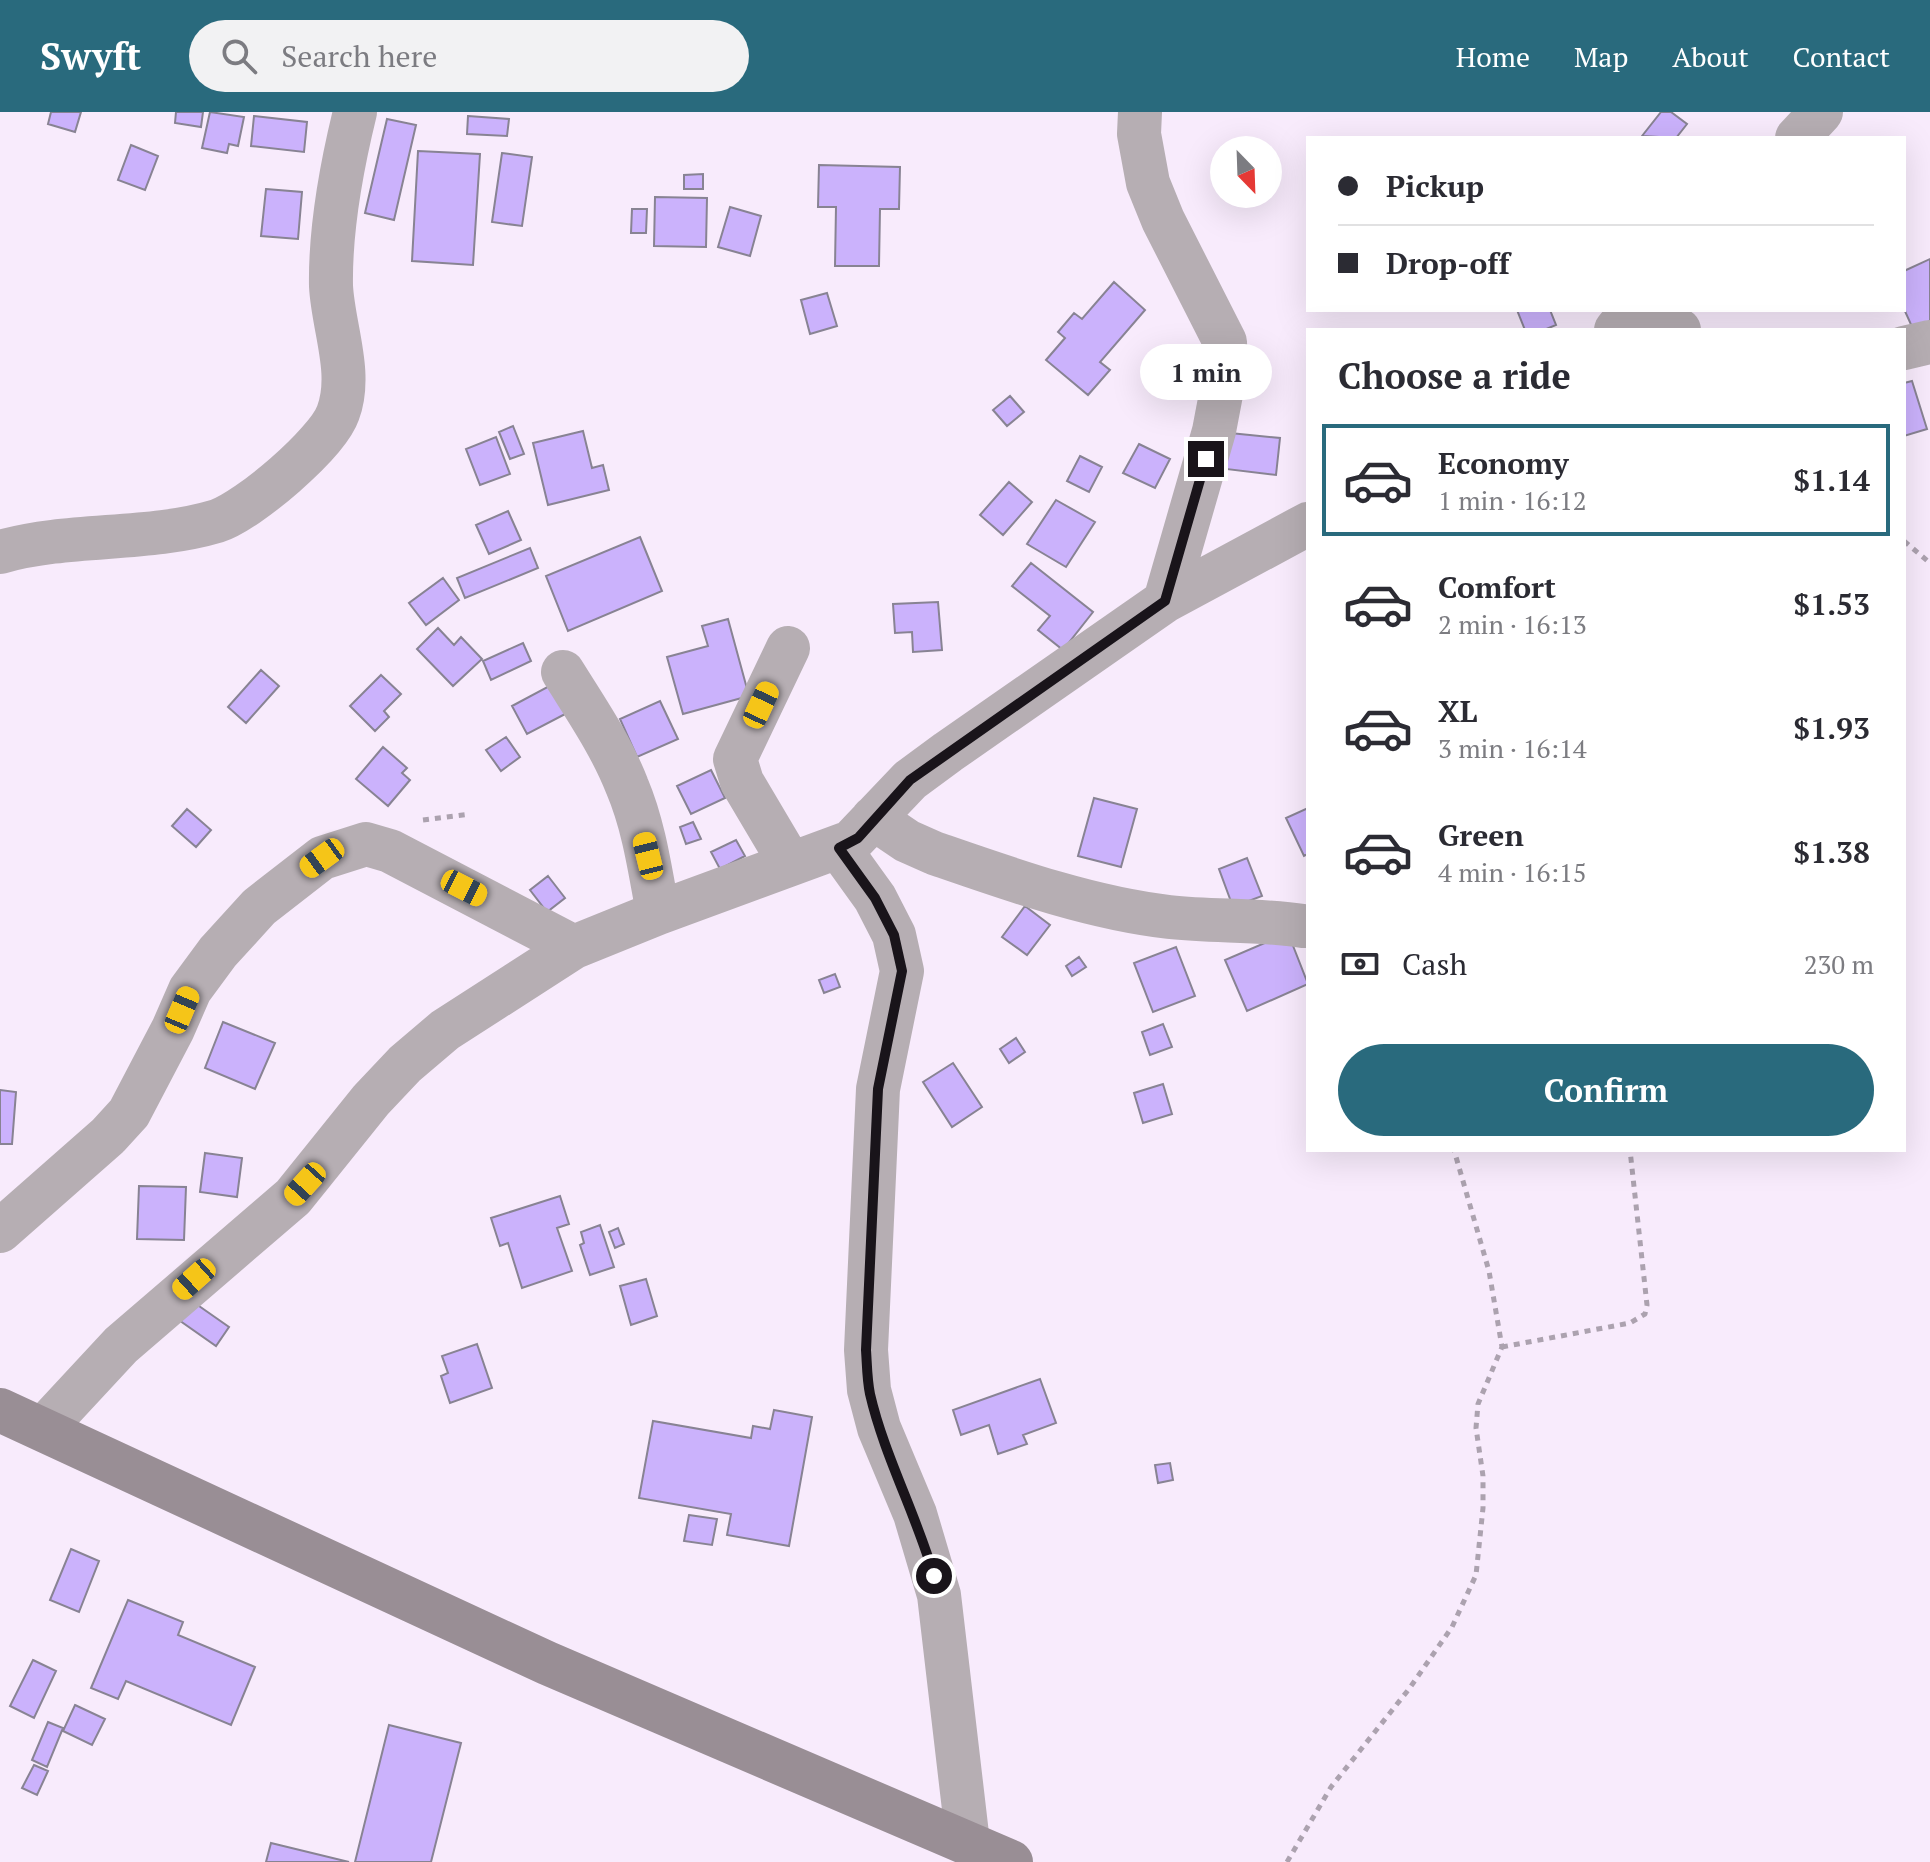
<!DOCTYPE html>
<meta charset="utf-8">
<style>
:root{--surface:#fff;--page:#f2f2f3;--text:#2b2b33;--muted:#7c7c81;--line:#e1e1e2;--accent:#296a7d}
body{margin:0;font-family:"PT Serif",serif;background:var(--page);color:var(--text);height:100vh;display:flex;flex-direction:column;font-size:30px;white-space:nowrap}
*{box-sizing:border-box;margin:0}
p{font-size:26px;color:var(--muted)}
.icon{flex:none;width:44px;height:44px;fill:none;stroke:currentColor;stroke-width:2;stroke-linecap:round;stroke-linejoin:round}
.map{position:relative;flex:1;overflow:hidden}
.side{position:absolute;left:1306px;top:216px;width:600px;height:824px;display:flex;flex-direction:column;background:var(--surface);border-radius:0px;box-shadow:0 8px 32px #0002}
.side>*{flex:none}
.guide{position:absolute;left:1306px;top:24px;width:600px;height:176px;border-radius:0px;box-shadow:0 8px 32px #0002;display:grid;align-content:center;height:176px;padding:0 32px;background:var(--surface)}
.needle{width:52px;rotate:157deg}
.fabs{position:absolute;left:1210px;top:24px;display:grid;gap:16px}
.fabs a{display:grid;place-items:center;width:72px;height:72px;border-radius:50%;background:var(--surface);box-shadow:0 8px 32px #0002;font-size:40px}
.end{position:absolute;width:36px;height:36px;margin:-18px;border:10px solid #19141a;background:#fff;box-shadow:0 0 0 4px #fff}
.from{border-radius:50%}
.bubble{position:absolute;height:56px;border-radius:28px;background:var(--surface);box-shadow:0 8px 32px #0002;font-size:26px;font-weight:700;line-height:56px;text-align:center}
.car{position:absolute;width:24px;height:48px;margin:-24px -12px;border-radius:10px;box-shadow:0 0 6px 2px #0007;background:linear-gradient(#f5c518 24%,#345 0 40%,#f5c518 0 76%,#345 0 86%,#f5c518 0)}
.guide b{display:flex;align-items:center;gap:28px;height:76px;font-size:30px}
.guide b+b{border-top:2px solid var(--line)}
.guide i{width:20px;height:20px;background:var(--text)}
ul{padding:0;list-style:none}
li{display:flex;align-items:center;gap:24px;height:112px;margin:0 16px 12px;padding:0 16px;border:4px solid transparent;border-radius:0px}
li div{flex:1}
li b{display:block;font-size:30px}
li em{font-style:normal;font-weight:700}
li.selected{border-color:var(--accent)}
li>.icon{width:72px;height:72px;stroke-width:1.5}
h2{padding:0 32px;font-size:36px;line-height:96px}
.pay{display:flex;align-items:center;gap:20px;height:88px;padding:0 32px;font-size:30px}
.pay p{margin-inline-start:auto}
.button{display:flex;gap:16px;margin-top:auto;padding:16px 32px}
.button a{flex:1;height:92px;border-radius:48px;background:var(--accent);color:#fff;font-size:32px;font-weight:700;line-height:92px;text-align:center}
header{display:flex;align-items:center;gap:48px;box-sizing:border-box;height:112px;padding:0 40px;background:var(--accent);color:#fff}
header strong{font-size:38px}
nav{display:flex;gap:44px;margin-inline-start:auto;font-size:28px}
.search{width:560px;height:72px;background:var(--page);display:flex;align-items:center;gap:20px;box-sizing:border-box;padding:0 28px;border-radius:44px;color:var(--muted);font-size:30px}
.map>svg:first-child{display:block}
</style>
<header>
<strong>Swyft</strong>
<div class="search"><svg class="icon" aria-label="search" viewBox="0 0 24 24"><circle cx="10" cy="10" r="6"/><path d="M15 15l6 6"/></svg>Search here</div>
<nav><a>Home</a><a>Map</a><a>About</a><a>Contact</a></nav>
</header>
<div class="map">
<svg width="1930" height="1750" viewBox="0 0 1930 1750">
<rect width="100%" height="100%" fill="#f8ebfc"/>
<path fill="#cbb2fc" stroke="#888393" stroke-width="2" d="M51 0H81L75 20 48 12Z
M176 0H203L201 15 175 11Z
M210 0 244 5 238 34 229 32 227 41 202 36Z
M1661 0H1671L1687 12 1676 26 1642 24Z
M254 4 307 10 304 40 251 34Z
M468 4 509 7 507 24 467 22Z
M387 7 416 13 394 108 365 101Z
M131 33 158 44 145 78 118 68Z
M418 39 480 42 473 153 412 149Z
M502 41 532 45 522 114 492 110Z
M819 53 900 55 899 97H880L879 154H835L836 95H818Z
M703 62V77H684V63Z
M266 77 302 80 298 127 261 124Z
M655 85 707 86 706 135 654 134Z
M730 95 761 104 750 144 718 135Z
M632 97H647L646 121H631Z
M1930 147V209L1913 217 1904 197V159Z
M1114 170 1145 198 1100 250 1110 258 1088 283 1046 248 1065 226 1058 220 1074 201 1082 207Z
M827 181 837 214 810 222 801 188Z
M1517 198H1550L1556 213 1544 218H1525Z
M1912 269 1927 317 1904 324V271Z
M1010 284 1024 300 1007 314 993 298Z
M513 314 524 342 510 347 499 320Z
M583 319 592 356 603 353 609 378 548 393 533 331Z
M1230 321 1280 326 1276 363 1226 357Z
M496 325 510 362 480 373 466 337Z
M1139 332 1170 347 1155 376 1123 361Z
M1080 344 1102 355 1089 380 1067 369Z
M1009 370 1032 390 1003 423 980 403Z
M1056 388 1095 410 1066 455 1027 432Z
M508 399 521 428 489 442 476 413Z
M640 425 662 479 568 519 546 464Z
M530 436 538 456 465 486 457 466Z
M1031 451 1093 500 1063 538 1038 518 1050 504 1012 474Z
M443 466 459 488 426 513 409 491Z
M938 490 942 538 913 540 912 520 895 521 893 492Z
M728 507 749 584 683 602 667 545 708 534 702 514Z
M438 516 454 533 461 525 482 547 453 574 417 537Z
M523 531 531 549 491 568 483 549Z
M261 558 279 574 246 611 228 595Z
M381 563 401 582 384 599 389 605 375 619 350 594Z
M553 572 569 600 527 622 512 594Z
M660 589 678 627 637 645 620 607Z
M506 625 520 645 501 659 486 638Z
M383 635 407 656 402 661 410 668 388 694 356 667Z
M711 658 725 686 691 702 677 674Z
M1094 686 1137 697 1121 755 1078 744Z
M1308 696V742L1304 744 1286 706Z
M187 697 211 718 196 735 172 714Z
M693 710 701 727 686 732 680 715Z
M736 728 745 744 720 757 711 740Z
M1247 746 1262 784 1233 795 1219 757Z
M548 764 565 786 547 800 530 778Z
M1025 794 1050 813 1027 843 1002 825Z
M1288 821 1308 872 1247 899 1225 848Z
M1176 835 1195 884 1153 900 1134 851Z
M1079 845 1086 855 1072 864 1066 854Z
M835 862 840 875 824 881 819 868Z
M223 910 275 931 255 977 205 956Z
M1163 912 1172 935 1150 943 1142 920Z
M1016 926 1025 940 1009 951 1000 937Z
M953 951 982 995 952 1015 923 970Z
M1163 972 1172 1002 1143 1011 1134 981Z
M0 978 16 980 12 1032H0Z
M205 1041 242 1046 237 1085 200 1080Z
M139 1074 186 1075 184 1128 137 1127Z
M560 1084 569 1112 557 1116 572 1159 522 1176 508 1131 500 1134 491 1106Z
M600 1113 614 1155 590 1163 580 1133 584 1131 581 1120Z
M618 1116 624 1132 615 1136 609 1120Z
M646 1167 657 1204 631 1213 620 1174Z
M189 1187 229 1215 216 1234 176 1206Z
M477 1232 492 1276 450 1291 441 1264 448 1261 442 1244Z
M1040 1267 1056 1311 1023 1323 1027 1332 998 1342 989 1313 961 1323 953 1298Z
M774 1298 812 1305 789 1434 727 1423 731 1402 639 1386 653 1309 751 1326 753 1314 770 1317Z
M1170 1351 1173 1368 1158 1371 1155 1353Z
M689 1403 717 1407 712 1433 684 1429Z
M71 1437 99 1449 79 1500 50 1488Z
M128 1488 183 1510 178 1523 255 1555 231 1613 126 1569 118 1587 91 1576Z
M33 1548 56 1559 34 1606 10 1594Z
M75 1593 105 1607 92 1633 63 1619Z
M48 1610 63 1616 47 1655 32 1648Z
M389 1613 461 1631 431 1750H355Z
M34 1653 48 1659 37 1683 22 1676Z
M271 1731 349 1750H266Z"/>
<g fill="none" stroke-linecap="round" stroke-linejoin="round">
<path stroke="#aca2af" stroke-width="5" stroke-dasharray="6 6" stroke-linecap="butt" d="M1904 429 1930 451
M423 708 470 702
M1502 1235 1630 1211 1645 1202 1647 1193 1630 1038
M1287 1750 1331 1675 1409 1577 1452 1515 1476 1463 1483 1396V1364L1476 1316 1478 1292 1502 1235 1489 1159 1454 1038"/>
<path stroke="#b6aeb3" stroke-width="44" d="M1140 0 1139 22 1148 71 1163 108 1225 230 1226 256 1214 319 1165 489
M1797 26 1821 0
M1646 198 1679 218
M1616 218 1632 198
M1904 236 1930 230
M0 440C71 420 147 430 217 409 248 399 327 332 338 301 353 261 333 215 331 174 330 116 341 57 355 0
M788 536 735 647 742 670 790 751
M563 560C586 597 611 633 627 674 644 714 650 758 658 801
M873 706 907 729 934 741C1009 767 1090 796 1169 805 1214 810 1258 807 1303 814
M839 736 875 786 894 823 902 859 878 977 866 1238 869 1278 879 1316 915 1402 939 1483 968 1731
M0 1119 108 1024 129 1001 173 917 190 878 218 840 259 795 322 746 366 732 390 739 574 835
M43 1317 121 1233 293 1085 371 988 405 952 445 918 574 835 658 801 851 730 910 668 948 640 1165 489 1308 412"/>
<path stroke="#998e95" stroke-width="44" d="M0 1298 547 1551 1011 1750"/>
</g>
<g fill="none" stroke-linecap="round" stroke-linejoin="round">
<path stroke="#19141a" stroke-width="10" d="M934 1464C916 1402 884 1343 870 1282 867 1268 867 1252 866 1238L878 977 902 859 894 823 875 786 839 736 858 726 910 668 1165 489 1206 347"/>
</g>
</svg>
<div class="fabs">
<a><svg class="needle" viewBox="-14 -14 28 28"><path d="M0-13l5 13h-10z" fill="#e53935"/><path d="M0 13l5-13h-10z" fill="#7c7c81"/></svg></a>
</div>
<i class="end from" style="left:934px;top:1464px"></i>
<i class="end" style="left:1206px;top:347px"></i>
<div class="bubble" style="left:1140px;top:232px;width:132px">1 min</div>
<i class="car" style="left:761px;top:593px;rotate:25deg"></i>
<i class="car" style="left:648px;top:744px;rotate:346deg"></i>
<i class="car" style="left:322px;top:746px;rotate:234deg"></i>
<i class="car" style="left:464px;top:776px;rotate:117deg"></i>
<i class="car" style="left:182px;top:898px;rotate:23deg"></i>
<i class="car" style="left:305px;top:1072px;rotate:222deg"></i>
<i class="car" style="left:194px;top:1167px;rotate:228deg"></i>
<div class="guide">
<b><i class="from"></i>Pickup</b>
<b><i></i>Drop-off</b>
</div>
<section class="side">
<h2>Choose a ride</h2>
<ul>
<li class="selected"><svg class="icon" aria-label="car" viewBox="0 0 24 24"><path d="M5 17H2v-5l4-1 3-4h7l3 4 3 1v5h-3M9 17h6M6 11h13"/><circle cx="7" cy="17" r="2"/><circle cx="17" cy="17" r="2"/></svg><div><b>Economy</b><p>1 min · 16:12</p></div><em>$1.14</em></li>
<li><svg class="icon" aria-label="car" viewBox="0 0 24 24"><path d="M5 17H2v-5l4-1 3-4h7l3 4 3 1v5h-3M9 17h6M6 11h13"/><circle cx="7" cy="17" r="2"/><circle cx="17" cy="17" r="2"/></svg><div><b>Comfort</b><p>2 min · 16:13</p></div><em>$1.53</em></li>
<li><svg class="icon" aria-label="car" viewBox="0 0 24 24"><path d="M5 17H2v-5l4-1 3-4h7l3 4 3 1v5h-3M9 17h6M6 11h13"/><circle cx="7" cy="17" r="2"/><circle cx="17" cy="17" r="2"/></svg><div><b>XL</b><p>3 min · 16:14</p></div><em>$1.93</em></li>
<li><svg class="icon" aria-label="car" viewBox="0 0 24 24"><path d="M5 17H2v-5l4-1 3-4h7l3 4 3 1v5h-3M9 17h6M6 11h13"/><circle cx="7" cy="17" r="2"/><circle cx="17" cy="17" r="2"/></svg><div><b>Green</b><p>4 min · 16:15</p></div><em>$1.38</em></li>
</ul>
<div class="pay"><svg class="icon" aria-label="cash" viewBox="0 0 24 24"><path d="M3 7h18v10H3z"/><circle cx="12" cy="12" r="2"/></svg>Cash<p>230 m</p></div>
<div class="button"><a>Confirm</a></div>
</section>
</div>
